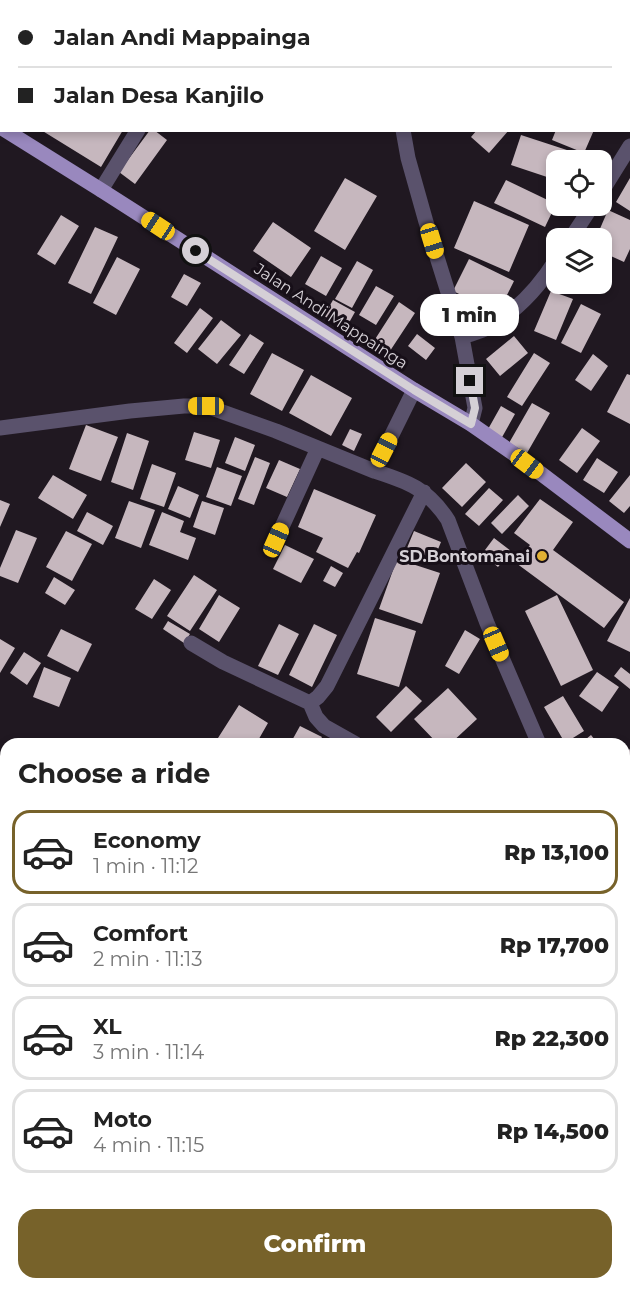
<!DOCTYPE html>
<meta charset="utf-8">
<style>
:root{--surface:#fff;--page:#f2f2f2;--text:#222;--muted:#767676;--line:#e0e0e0;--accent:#77622a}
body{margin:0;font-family:Montserrat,sans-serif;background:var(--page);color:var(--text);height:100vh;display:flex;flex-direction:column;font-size:22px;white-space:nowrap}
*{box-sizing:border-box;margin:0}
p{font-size:20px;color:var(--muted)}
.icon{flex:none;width:33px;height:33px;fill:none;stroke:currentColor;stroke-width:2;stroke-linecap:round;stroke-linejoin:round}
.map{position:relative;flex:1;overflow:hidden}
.panel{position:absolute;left:0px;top:738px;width:630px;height:552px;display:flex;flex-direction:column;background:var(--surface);border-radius:18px 18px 0 0;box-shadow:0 3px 9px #0003}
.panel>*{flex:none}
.top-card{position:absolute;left:0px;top:0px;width:630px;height:132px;box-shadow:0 3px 9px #0003;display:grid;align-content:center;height:132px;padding:0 18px;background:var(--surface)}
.buttons{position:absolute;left:546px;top:150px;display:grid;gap:12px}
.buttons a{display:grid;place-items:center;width:66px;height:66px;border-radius:12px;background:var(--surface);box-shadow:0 3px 9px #0003;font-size:30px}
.end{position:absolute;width:27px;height:27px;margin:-14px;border:8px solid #d5d0d6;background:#111;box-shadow:0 0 0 3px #111}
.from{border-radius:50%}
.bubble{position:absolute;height:42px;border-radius:18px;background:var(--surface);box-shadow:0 3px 9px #0003;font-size:20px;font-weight:800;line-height:42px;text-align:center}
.car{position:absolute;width:18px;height:36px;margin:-18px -9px;border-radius:8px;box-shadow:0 0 4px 2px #0007;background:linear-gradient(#f5c518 24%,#345 0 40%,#f5c518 0 76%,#345 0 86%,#f5c518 0)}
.top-card b{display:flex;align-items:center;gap:21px;height:57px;font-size:22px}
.top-card b+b{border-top:2px solid var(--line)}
.top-card i{width:15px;height:15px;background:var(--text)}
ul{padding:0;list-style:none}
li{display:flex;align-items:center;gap:18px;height:84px;margin:0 12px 9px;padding:0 6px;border:3px solid var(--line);border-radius:18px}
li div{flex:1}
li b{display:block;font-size:22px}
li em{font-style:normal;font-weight:800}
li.on{border-color:var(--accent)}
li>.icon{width:54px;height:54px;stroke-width:1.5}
h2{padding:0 18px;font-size:27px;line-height:72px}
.action{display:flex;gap:12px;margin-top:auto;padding:12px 18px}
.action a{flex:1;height:69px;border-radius:18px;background:var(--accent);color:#fff;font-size:24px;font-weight:800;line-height:69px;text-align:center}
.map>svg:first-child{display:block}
</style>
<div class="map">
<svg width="630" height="1290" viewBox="0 0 630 1290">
<rect width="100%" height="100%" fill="#201821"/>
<path fill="#c6b7be" d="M41 130H123L101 167Z
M150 130H154L167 140 135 184 119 172Z
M477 130H509L489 153 471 137Z
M556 130H594L584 153 552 140Z
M521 135 573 152 570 160H556V180L511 165Z
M345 178 377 196 345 250 314 231Z
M630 178V211L616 202Z
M506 180 556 204 545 227 494 203Z
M474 201 529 225 509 272 454 248Z
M608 210 630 220V249L624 262 602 252V238H596Z
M61 215 79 226 55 265 37 254Z
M273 222 311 248 291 277 253 251Z
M95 227 118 237 91 294 68 283Z
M321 256 342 268 326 296 305 284Z
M117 257 140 269 116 315 93 303Z
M469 259 514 281 498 313 453 291Z
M357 261 373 270 352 308 335 299Z
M184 274 201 283 187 306 171 297Z
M376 286 394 296 376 325 359 315Z
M551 291 573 299 556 340 534 331Z
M333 300 355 312 346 328 324 316Z
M399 302 415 313 388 354 372 344Z
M581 304 601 314 581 353 561 343Z
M200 308 213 318 187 353 174 343Z
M221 320 241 335 217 364 198 349Z
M250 334 264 343 244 374 229 365Z
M417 334 435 348 426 360 408 346Z
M514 336 528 353 500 376 486 359Z
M272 353 304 370 282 411 250 394Z
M534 353 550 363 522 406 507 397Z
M593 354 608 366 591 391 575 380Z
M627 374 630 375V424L607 412Z
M311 375 352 398 331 436 289 413Z
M532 403 550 413 527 453 509 443Z
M501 406 515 414 501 439 487 431Z
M86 425 118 437 101 481 69 469Z
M582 428 600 441 577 473 559 460Z
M350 429 362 434 354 451 342 445Z
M194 432 220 440 211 468 185 460Z
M127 433 149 441 133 490 111 482Z
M235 437 255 445 245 471 225 463Z
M255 457 270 463 254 505 238 499Z
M597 458 618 472 604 493 583 480Z
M279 460 300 469 287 497 266 488Z
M466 463 486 482 462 507 442 488Z
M152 464 176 473 164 507 140 499Z
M217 467 242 476 231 506 206 497Z
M53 475 87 495 73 519 38 498Z
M630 475V506L624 513 609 501Z
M178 486 199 495 190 518 168 509Z
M489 488 503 500 479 526 465 514Z
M314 489 376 515 359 553 357 552 348 568 316 552 323 538 298 527Z
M518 495 529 506 502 534 491 523Z
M540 499 573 522 553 550 624 602 604 628 516 563 530 545 514 533Z
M0 500 10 504 0 527Z
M129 501 155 510 141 548 115 538Z
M202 501 224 508 215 535 193 527Z
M87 512 113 526 103 545 77 531Z
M162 512 184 521 180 532 196 538 188 560 149 545Z
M16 530 37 538 18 583 0 576V568Z
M66 531 92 544 72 581 46 567Z
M414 531 441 542 434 559 407 548Z
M494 538 511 551 498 567 482 554Z
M285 545 314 559 301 583 273 569Z
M397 559 440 573 422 624 379 609Z
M331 566 343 573 335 587 323 581Z
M194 575 217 590 190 631 167 616Z
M54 577 75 590 65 605 45 593Z
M154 579 171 590 152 619 135 609Z
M219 595 240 608 219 642 199 629Z
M557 595 593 670 561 686 525 611Z
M630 598V652L607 641Z
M375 618 416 631 399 687 357 674Z
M168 621 190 634 184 643 163 629Z
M279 624 299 634 278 675 258 666Z
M314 624 337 635 312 687 289 675Z
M61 629 92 644 78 672 47 656Z
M465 630 480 639 459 674 445 666Z
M0 639 15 648 0 673Z
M24 652 41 663 27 685 10 673Z
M44 667 71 678 59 707 33 697Z
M621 667 630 674V689L614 676Z
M597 672 619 687 602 712 579 696Z
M406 686 422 701 391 732 376 717Z
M448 688 477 719 450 744H438L414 719Z
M563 696 584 731 565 743 544 707Z
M239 705 268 723 256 744H228L218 738Z
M300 726 322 737 318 744H290Z
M591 735 598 744H580Z
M630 749V773L624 766V754Z
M630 790V819L624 825V796Z
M624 1018 630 1019V1048L624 1047Z
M546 1284H572L571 1290H545Z"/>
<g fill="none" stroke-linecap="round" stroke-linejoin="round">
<path stroke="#5a526c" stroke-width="15" d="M203 2V0
M409 2V0
M403 130 408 158 426 222 462 337 475 408 471 424
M101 190 138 130
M602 191 630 146
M571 238 592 206
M462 337C470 334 481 332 489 327 517 311 539 287 556 260
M0 428 130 411 184 406H206L276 431 374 471 414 390
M374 471C408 482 427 488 448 520L487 623 539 744
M276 540 318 448
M191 643 223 662 310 703 318 697 327 686 424 492
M310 703 316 717 324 726 356 744
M624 935 630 949
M529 1290 530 1284"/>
<path stroke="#9988be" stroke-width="15" d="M5 130 101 190 414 390 471 424 527 463 630 541"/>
</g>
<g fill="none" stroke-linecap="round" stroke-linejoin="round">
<path stroke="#d5d0d6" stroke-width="8" d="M196 251 414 390 471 424 475 408 470 381"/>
</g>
<circle fill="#e0b034" stroke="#170f18" stroke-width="2" cx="542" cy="556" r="6"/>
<g text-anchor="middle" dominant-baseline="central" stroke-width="6" stroke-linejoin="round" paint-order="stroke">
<g font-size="16" fill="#d5d0d6" stroke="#170f18">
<text transform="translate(331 316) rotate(33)">Jalan Andi Mappainga</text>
</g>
<g font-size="16" font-weight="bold" fill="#d5d0d6" stroke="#170f18" text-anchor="end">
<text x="530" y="556">SD.Bontomanai</text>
</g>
</g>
</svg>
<div class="buttons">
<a><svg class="icon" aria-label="locate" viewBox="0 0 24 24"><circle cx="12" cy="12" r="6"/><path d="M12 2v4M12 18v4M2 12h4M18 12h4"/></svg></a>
<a><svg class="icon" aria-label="layers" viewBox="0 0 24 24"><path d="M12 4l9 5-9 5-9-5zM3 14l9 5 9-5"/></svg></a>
</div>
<i class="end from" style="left:196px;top:251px"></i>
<i class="end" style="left:470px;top:381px"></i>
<div class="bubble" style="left:420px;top:294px;width:99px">1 min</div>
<i class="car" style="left:158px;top:226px;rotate:303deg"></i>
<i class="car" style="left:432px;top:241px;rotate:163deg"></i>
<i class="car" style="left:206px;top:406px;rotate:270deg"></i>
<i class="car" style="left:384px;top:450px;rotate:27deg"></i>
<i class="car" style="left:527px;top:464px;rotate:127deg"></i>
<i class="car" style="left:276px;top:540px;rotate:24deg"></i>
<i class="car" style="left:496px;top:644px;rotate:157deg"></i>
<div class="top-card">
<b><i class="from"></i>Jalan Andi Mappainga</b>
<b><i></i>Jalan Desa Kanjilo</b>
</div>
<section class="panel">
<h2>Choose a ride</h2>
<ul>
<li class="on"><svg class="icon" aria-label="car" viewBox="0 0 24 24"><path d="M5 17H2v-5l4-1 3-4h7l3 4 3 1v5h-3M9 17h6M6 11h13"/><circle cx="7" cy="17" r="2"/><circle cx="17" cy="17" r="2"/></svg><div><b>Economy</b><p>1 min · 11:12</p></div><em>Rp 13,100</em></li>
<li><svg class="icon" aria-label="car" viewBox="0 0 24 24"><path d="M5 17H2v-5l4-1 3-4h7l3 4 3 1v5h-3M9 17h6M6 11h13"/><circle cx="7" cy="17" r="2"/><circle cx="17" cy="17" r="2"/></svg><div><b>Comfort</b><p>2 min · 11:13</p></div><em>Rp 17,700</em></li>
<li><svg class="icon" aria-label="car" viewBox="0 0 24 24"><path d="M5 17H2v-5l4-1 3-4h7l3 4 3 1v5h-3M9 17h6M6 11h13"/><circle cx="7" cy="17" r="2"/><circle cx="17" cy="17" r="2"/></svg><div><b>XL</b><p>3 min · 11:14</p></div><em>Rp 22,300</em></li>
<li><svg class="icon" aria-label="car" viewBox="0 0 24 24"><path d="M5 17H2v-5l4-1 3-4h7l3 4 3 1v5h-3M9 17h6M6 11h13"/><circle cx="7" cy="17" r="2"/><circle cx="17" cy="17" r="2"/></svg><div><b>Moto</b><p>4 min · 11:15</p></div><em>Rp 14,500</em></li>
</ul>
<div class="action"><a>Confirm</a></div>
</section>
</div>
